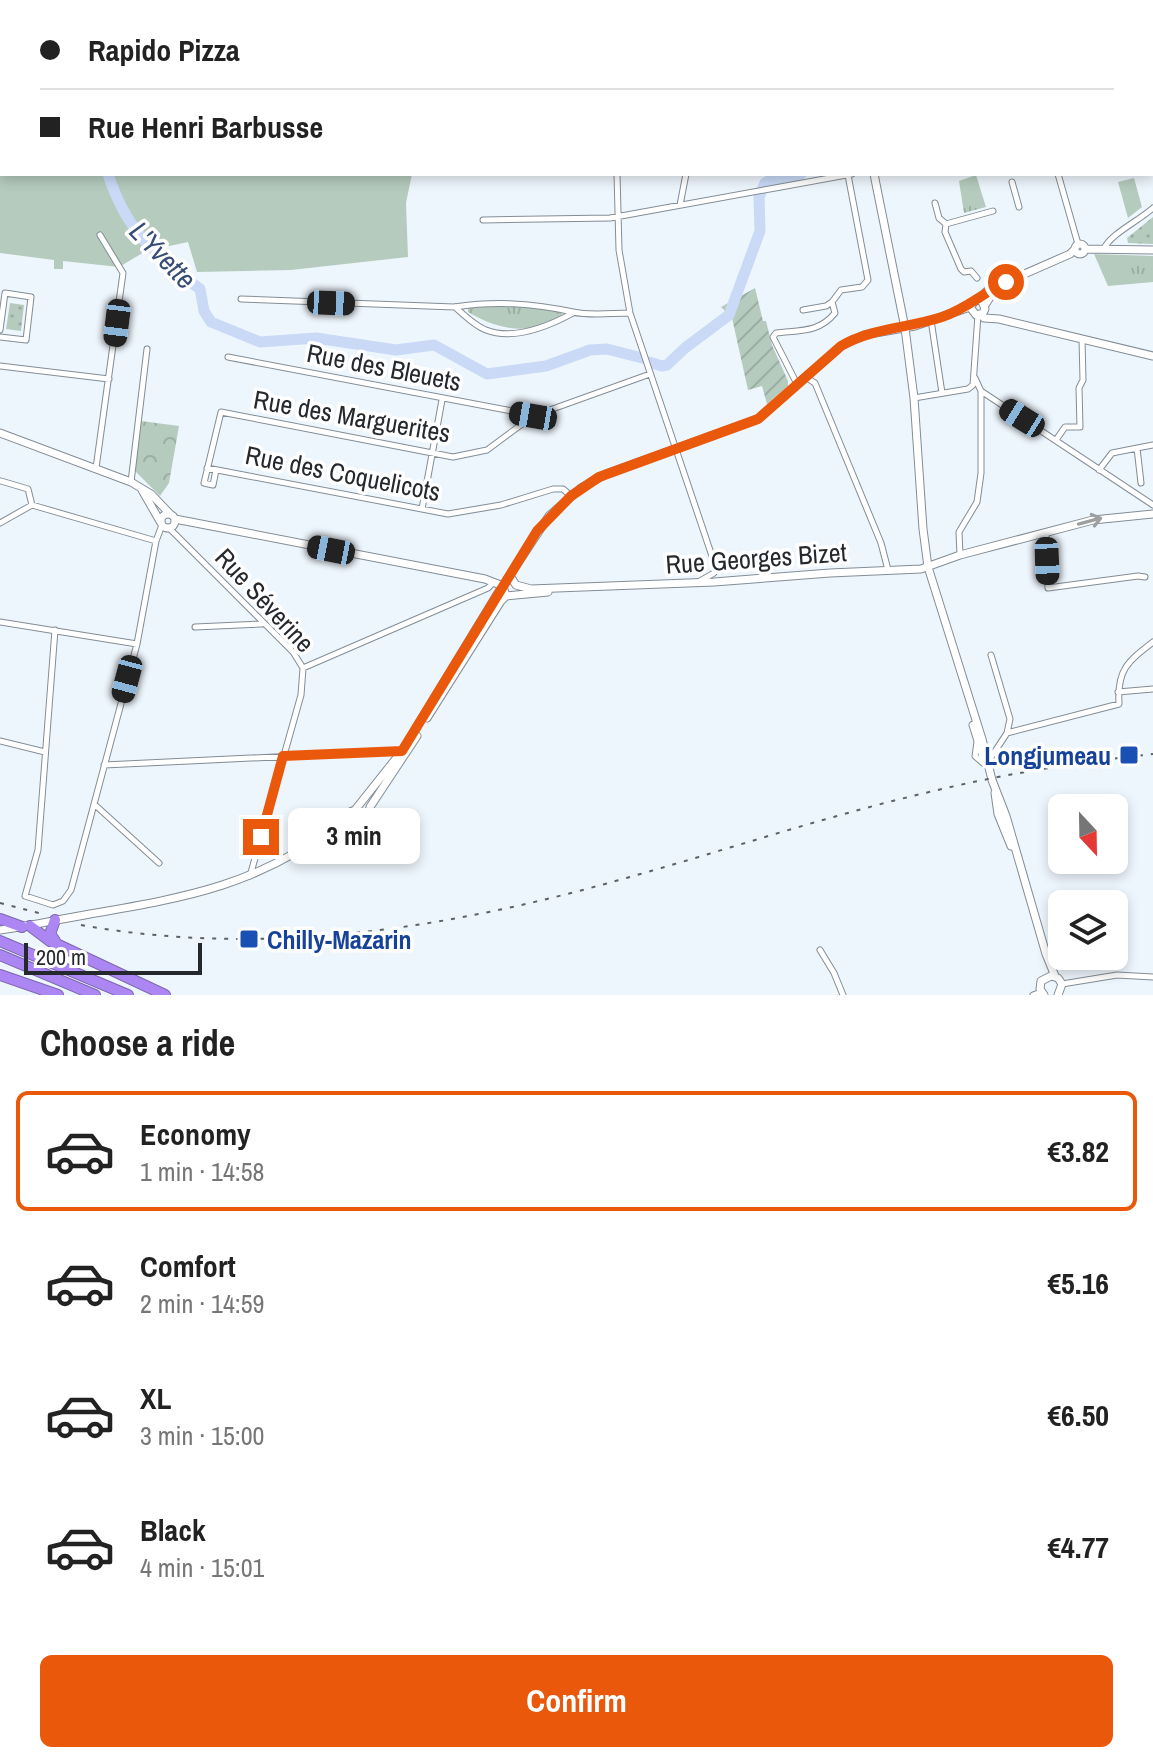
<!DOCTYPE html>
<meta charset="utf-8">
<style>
:root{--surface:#fff;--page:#f2f2f2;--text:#222;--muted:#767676;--line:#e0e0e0;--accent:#ea580c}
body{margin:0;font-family:"Archivo Narrow",sans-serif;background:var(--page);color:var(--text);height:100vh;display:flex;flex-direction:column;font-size:30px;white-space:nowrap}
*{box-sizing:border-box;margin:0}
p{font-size:26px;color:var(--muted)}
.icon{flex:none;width:44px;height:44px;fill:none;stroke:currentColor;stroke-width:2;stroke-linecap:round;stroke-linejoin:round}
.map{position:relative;height:995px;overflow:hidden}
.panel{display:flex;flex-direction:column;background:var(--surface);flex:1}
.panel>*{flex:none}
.guide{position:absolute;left:0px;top:0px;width:1154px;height:176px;box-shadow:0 4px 12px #0003;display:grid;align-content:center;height:176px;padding:0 40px;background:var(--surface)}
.needle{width:52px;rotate:158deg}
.fabs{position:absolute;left:1048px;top:794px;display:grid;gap:16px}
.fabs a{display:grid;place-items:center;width:80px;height:80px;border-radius:12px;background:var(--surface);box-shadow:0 4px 12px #0003;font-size:40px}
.scale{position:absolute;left:24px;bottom:20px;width:178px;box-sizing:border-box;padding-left:8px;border:4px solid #25292d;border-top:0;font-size:22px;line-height:28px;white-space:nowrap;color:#25292d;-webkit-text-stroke:6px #fff;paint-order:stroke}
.end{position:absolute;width:36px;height:36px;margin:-18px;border:10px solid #ea580c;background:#fff;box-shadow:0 0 0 4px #fff}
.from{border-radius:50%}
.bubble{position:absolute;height:56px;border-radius:12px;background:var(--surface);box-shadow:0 4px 12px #0003;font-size:26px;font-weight:700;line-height:56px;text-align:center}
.car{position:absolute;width:24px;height:48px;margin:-24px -12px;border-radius:10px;box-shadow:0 0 6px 2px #0007;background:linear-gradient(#222 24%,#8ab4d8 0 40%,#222 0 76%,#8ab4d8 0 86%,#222 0)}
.guide b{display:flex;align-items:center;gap:28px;height:76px;font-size:30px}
.guide b+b{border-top:2px solid var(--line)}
.guide i{width:20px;height:20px;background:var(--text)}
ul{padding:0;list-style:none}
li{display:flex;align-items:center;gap:24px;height:120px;margin:0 16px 12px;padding:0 24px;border:4px solid transparent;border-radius:12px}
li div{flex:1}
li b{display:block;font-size:30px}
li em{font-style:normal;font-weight:700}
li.on{border-color:var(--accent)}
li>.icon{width:72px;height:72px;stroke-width:1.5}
h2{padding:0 40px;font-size:36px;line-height:96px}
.button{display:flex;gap:16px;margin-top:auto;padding:16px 40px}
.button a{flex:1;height:92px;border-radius:12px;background:var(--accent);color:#fff;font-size:32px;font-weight:700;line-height:92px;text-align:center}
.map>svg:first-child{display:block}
</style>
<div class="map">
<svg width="1153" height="995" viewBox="0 0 1153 995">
<defs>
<pattern id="grass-dots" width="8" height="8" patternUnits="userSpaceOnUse" patternTransform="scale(2)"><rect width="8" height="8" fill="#b5cbbd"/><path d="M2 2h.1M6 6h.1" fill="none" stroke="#9caea3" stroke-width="1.8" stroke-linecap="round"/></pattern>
<pattern id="forest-crowns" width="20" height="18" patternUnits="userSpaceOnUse" patternTransform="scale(2)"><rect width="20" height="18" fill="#b5cbbd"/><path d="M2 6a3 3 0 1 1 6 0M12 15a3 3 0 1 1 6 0" fill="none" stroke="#9caea3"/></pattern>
<pattern id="park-tufts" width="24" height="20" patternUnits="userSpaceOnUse" patternTransform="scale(2)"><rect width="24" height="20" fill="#b5cbbd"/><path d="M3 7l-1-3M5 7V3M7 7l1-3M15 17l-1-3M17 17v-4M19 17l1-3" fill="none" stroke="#9caea3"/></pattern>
<pattern id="garden-furrows" width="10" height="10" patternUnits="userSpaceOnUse" patternTransform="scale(2)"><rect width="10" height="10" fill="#b5cbbd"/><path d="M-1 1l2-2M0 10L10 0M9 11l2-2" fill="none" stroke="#9caea3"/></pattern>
</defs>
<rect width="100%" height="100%" fill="#eef6fd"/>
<path fill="url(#grass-dots)" d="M1153 217V244L1128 243 1127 238Z
M10 303 24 305 21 331 6 329Z"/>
<path fill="url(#forest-crowns)" d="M141 421 179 426 169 483 160 496 135 471Z"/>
<path fill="url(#park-tufts)" d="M976 175 986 207 964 213 959 181Z
M1094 254 1153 256V282L1108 286Z
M526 304 560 312 563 315C531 336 500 331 468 312V308Z"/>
<path fill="url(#garden-furrows)" d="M755 288 763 321H766L772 345 788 381V386L767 404 762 386 748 390 732 318 721 307Z"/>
<path fill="#b5cbbd" d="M0 0 243 2H2V174H412L406 203 408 257 291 270 197 272 188 242 146 251 119 267 63 261V269H54V260L0 253Z
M1134 178 1142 207 1128 218 1118 182Z"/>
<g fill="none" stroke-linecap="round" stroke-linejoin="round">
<path stroke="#98a4ba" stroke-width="2" d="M1152 41H1153"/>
<path stroke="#c9d9f6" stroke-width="11" d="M233 0 237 2
M1152 17H1153
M0 117 2 118
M108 174C126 230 154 255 200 289L204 311 211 322 260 342 316 338 396 350 434 345 487 374 546 366 590 350 607 349 642 358
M649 362 662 366 667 365 685 348 729 315 760 231 759 197 765 183 770 180 790 179 801 174"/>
<defs>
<path id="minor" d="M413 0 417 2
M645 2 646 0
M734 2 735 0
M789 2 790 0
M981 2 982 0
M617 174 619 250 630 313 715 565 714 573 700 581
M1058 174 1078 244
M1012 182 1019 207
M935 203 939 218 946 224
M680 205 686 174
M483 220 610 218 852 174
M946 224 945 232 961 269 964 272 971 271 977 278
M946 224 993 211
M1104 249C1109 235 1140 220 1153 208
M241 299 454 307C496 301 532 303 573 312 590 316 612 313 630 313
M455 307C464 315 475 326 486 330 514 341 549 326 573 313
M803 310 826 306 832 302
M931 320 942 393
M0 330 5 293 31 297 26 340 0 337
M228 357 533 415
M0 366 109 379
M805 377 815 383 881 543 888 570
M975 378 981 391 1153 505
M797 384 773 337 776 333C799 330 819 333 835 313L832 302 841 290 862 287 868 280 848 175
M914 398 968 389 973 385 978 315
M1056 440 1065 427H1080L1079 388 1083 380 1082 339
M1137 448 1141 483
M96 468 123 273 100 235
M207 468 448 514 501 505 553 489H563L571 496
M216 470 213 485 204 483 221 412 453 457 487 450 533 416 650 374
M1099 470 1112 453 1153 445
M1 481 28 489 32 505
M131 482 147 349
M422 509 442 400
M0 523 32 505 156 541
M169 528 293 652 303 668 301 695 250 876
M1046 533 1048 588 1138 576 1145 577
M960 555 959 532 977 502 981 473V392
M0 622 137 644
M195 627 262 624
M55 630 38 850 25 896 53 905 63 901 71 890 137 644 156 541 162 525
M991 655 1010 719 1007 733
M303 668 488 588 494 582
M1118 692 1153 689
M0 741 45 752
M977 742 975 756 983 763 990 759 1007 733 1119 704C1117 670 1127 662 1153 642
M104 765 401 751
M94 804 159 863
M820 950 834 973 843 995
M1062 984 1117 975 1153 977
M1033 995 1041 992"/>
<path id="tertiary" d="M1075 249a5 5 0 1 1 10 0a5 5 0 1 1-10 0Z
M1085 249 1153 250
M978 300 988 290 1070 254 1075 249
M985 305 992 294 1001 289
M905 328 914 398 923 529 928 567 982 739 992 780 1006 816 1046 954 1055 976
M0 433 131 482 151 494 170 514
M142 490 161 523
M161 521a7 7 0 1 1 14 0a7 7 0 1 1-14 0Z
M175 519 485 579 503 586 506 596
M973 725 985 763
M995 793 998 814 1011 846
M1044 995 1040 989 1041 981 1051 976 1058 978 1062 984 1058 995"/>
<path id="secondary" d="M871 2V0
M874 174 905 328
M981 315 984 318 999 319 1153 356
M510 576 516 585 531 589 714 582 830 573 921 569 960 555 1093 520 1153 514
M427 718 501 601 506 596 548 592
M355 810 402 751 496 596 549 516 581 488 606 474 758 419 841 346 864 335 915 326 970 307 976 300 982 301 985 309 983 313 976 315 970 307
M367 819 370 807 417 736
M319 841 345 835 350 838 363 835 368 825 363 814 355 810 343 815 340 823 345 835
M0 930C30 926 60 919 90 914 188 897 259 885 340 823"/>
<path id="motorway" d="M0 919 22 927
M30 926 50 941 165 995
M0 941 128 995
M55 941 50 934 55 920
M0 955 95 995
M0 975 58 995"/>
</defs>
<use href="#minor" stroke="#838d95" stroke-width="7"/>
<use href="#tertiary" stroke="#838d95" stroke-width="9"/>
<use href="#secondary" stroke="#838d95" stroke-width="9"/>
<use href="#motorway" stroke="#7d66ae" stroke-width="12"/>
<use href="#minor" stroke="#fff" stroke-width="5"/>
<use href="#tertiary" stroke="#fff" stroke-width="7"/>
<use href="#secondary" stroke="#fff" stroke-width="7"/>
<use href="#motorway" stroke="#ac87f4" stroke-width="10"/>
<path stroke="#5c6165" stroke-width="2" stroke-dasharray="4 8" stroke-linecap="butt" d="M0 903 39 913
M81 925C259 957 440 930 612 882 721 852 828 815 938 790 1009 773 1081 762 1153 754"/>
</g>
<defs><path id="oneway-shaft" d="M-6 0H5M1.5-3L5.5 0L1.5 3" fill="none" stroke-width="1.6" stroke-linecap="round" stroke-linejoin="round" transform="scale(2)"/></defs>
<use stroke="#9d9fa0" href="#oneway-shaft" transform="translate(1090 521) rotate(-15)"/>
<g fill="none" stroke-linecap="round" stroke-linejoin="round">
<path stroke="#ea580c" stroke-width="10" d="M261 837 283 756 402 751 537 531 571 496 599 477 758 419 841 346C871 328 909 328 942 317 968 308 981 294 1006 282"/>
</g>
<g fill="#1a4fb4" stroke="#fff" stroke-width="3">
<rect x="1119" y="745" width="20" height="20" rx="4"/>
<rect x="239" y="929" width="20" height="20" rx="4"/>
</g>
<g text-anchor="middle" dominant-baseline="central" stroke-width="7" stroke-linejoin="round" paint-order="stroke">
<g font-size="26" fill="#25292d" stroke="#fff">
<text transform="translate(384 367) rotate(11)">Rue des Bleuets</text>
<text transform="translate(352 416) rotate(10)">Rue des Marguerites</text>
<text transform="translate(343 473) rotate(11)">Rue des Coquelicots</text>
<text transform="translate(756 558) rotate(-4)">Rue Georges Bizet</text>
<text transform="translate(265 600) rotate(47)">Rue Séverine</text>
</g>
<g font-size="26" font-weight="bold" fill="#164399" stroke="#fff" text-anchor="end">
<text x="1111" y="755">Longjumeau</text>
<text x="267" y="939" text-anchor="start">Chilly-Mazarin</text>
</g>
<g font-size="28" font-style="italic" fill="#374d76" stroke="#fff">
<text transform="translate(163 255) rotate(46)">L'Yvette</text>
</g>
</g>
</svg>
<div class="fabs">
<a><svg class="needle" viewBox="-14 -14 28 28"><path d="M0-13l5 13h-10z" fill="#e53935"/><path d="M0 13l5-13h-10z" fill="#767676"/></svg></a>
<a><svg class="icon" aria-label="layers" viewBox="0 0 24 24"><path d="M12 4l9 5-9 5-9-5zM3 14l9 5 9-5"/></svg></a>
</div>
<div class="scale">200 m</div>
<i class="end from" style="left:1006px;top:282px"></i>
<i class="end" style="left:261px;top:837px"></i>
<div class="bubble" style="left:288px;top:808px;width:132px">3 min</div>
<i class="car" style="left:331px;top:303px;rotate:92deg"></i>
<i class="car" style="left:117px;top:323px;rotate:187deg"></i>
<i class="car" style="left:533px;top:416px;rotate:280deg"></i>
<i class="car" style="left:1022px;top:418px;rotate:302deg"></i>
<i class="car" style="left:331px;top:550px;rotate:281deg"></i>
<i class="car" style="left:1047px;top:561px;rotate:178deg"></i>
<i class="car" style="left:127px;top:679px;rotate:195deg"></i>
<div class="guide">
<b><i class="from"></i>Rapido Pizza</b>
<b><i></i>Rue Henri Barbusse</b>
</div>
</div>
<section class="panel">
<h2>Choose a ride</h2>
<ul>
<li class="on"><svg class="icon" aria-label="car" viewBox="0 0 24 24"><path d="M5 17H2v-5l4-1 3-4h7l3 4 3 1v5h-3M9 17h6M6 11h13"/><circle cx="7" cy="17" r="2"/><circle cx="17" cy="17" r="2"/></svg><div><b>Economy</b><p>1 min · 14:58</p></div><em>€3.82</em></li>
<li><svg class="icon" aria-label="car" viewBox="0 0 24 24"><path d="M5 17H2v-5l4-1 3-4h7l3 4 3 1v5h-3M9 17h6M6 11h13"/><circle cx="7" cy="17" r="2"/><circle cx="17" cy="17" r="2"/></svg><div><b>Comfort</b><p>2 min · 14:59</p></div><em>€5.16</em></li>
<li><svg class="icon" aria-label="car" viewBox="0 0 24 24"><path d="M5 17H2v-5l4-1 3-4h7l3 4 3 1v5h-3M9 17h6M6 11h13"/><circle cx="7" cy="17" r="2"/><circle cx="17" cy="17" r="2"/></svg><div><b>XL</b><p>3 min · 15:00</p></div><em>€6.50</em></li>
<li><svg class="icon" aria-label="car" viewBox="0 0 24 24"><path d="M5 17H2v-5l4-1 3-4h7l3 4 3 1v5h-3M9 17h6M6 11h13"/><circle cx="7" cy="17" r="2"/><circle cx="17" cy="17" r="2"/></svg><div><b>Black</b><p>4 min · 15:01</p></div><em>€4.77</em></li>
</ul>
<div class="button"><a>Confirm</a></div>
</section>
